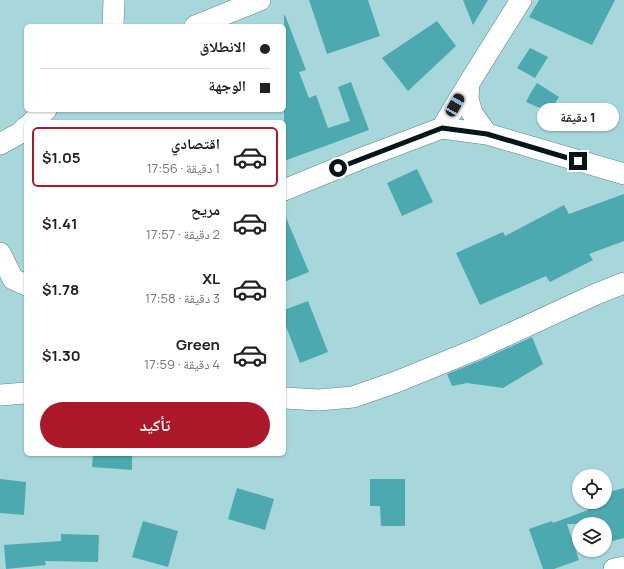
<!DOCTYPE html>
<html lang="ar">
<meta charset="utf-8">
<style>
:root{--surface:#fff;--page:#f6f6f6;--text:#222;--muted:#767676;--line:#e0e0e0;--accent:#ac1729}
body{margin:0;font-family:Manrope,"Noto Naskh Arabic",sans-serif;background:var(--page);color:var(--text);direction:rtl;height:100vh;display:flex;flex-direction:column;font-size:15px;white-space:nowrap}
*{box-sizing:border-box;margin:0}
p{font-size:13px;color:var(--muted)}
.icon{flex:none;width:22px;height:22px;fill:none;stroke:currentColor;stroke-width:2;stroke-linecap:round;stroke-linejoin:round}
.map{position:relative;flex:1;overflow:hidden;direction:ltr}
.sheet{position:absolute;left:24px;top:120px;width:262px;height:336px;display:flex;flex-direction:column;background:var(--surface);border-radius:6px;box-shadow:0 1px 3px #0004;direction:rtl}
.sheet>*{flex:none}
.banner{position:absolute;left:24px;top:24px;width:262px;height:88px;border-radius:6px;box-shadow:0 1px 3px #0004;direction:rtl;display:grid;align-content:center;height:88px;padding:0 16px;background:var(--surface)}
.tools{position:absolute;left:572px;top:469px;display:grid;gap:8px}
.tools a{display:grid;place-items:center;width:40px;height:40px;border-radius:50%;background:var(--surface);box-shadow:0 1px 3px #0004;font-size:20px}
.end{position:absolute;width:18px;height:18px;margin:-9px;border:5px solid #041618;background:#fff;box-shadow:0 0 0 2px #fff}
.from{border-radius:50%}
.bubble{position:absolute;height:28px;border-radius:14px;background:var(--surface);box-shadow:0 1px 3px #0004;font-size:13px;font-weight:700;line-height:28px;text-align:center;direction:rtl}
.car{position:absolute;width:12px;height:24px;margin:-12px -6px;border-radius:5px;box-shadow:0 0 3px 1px #0007;background:linear-gradient(#222 24%,#8ab4d8 0 40%,#222 0 76%,#8ab4d8 0 86%,#222 0)}
.banner b{display:flex;align-items:center;gap:14px;height:38px;font-size:15px}
.banner b+b{border-top:1px solid var(--line)}
.banner i{width:10px;height:10px;background:var(--text)}
ul{padding:7px 0 0;list-style:none}
li{display:flex;align-items:center;gap:12px;height:60px;margin:0 8px 6px;padding:0 8px;border:2px solid transparent;border-radius:6px}
li div{flex:1}
li b{display:block;font-size:15px}
li em{font-style:normal;font-weight:700}
li.selected{border-color:var(--accent)}
li>.icon{width:36px;height:36px;stroke-width:1.5}
.button{display:flex;gap:8px;margin-top:auto;padding:8px 16px}
.button a{flex:1;height:46px;border-radius:24px;background:var(--accent);color:#fff;font-size:16px;font-weight:700;line-height:46px;text-align:center}
.map>svg:first-child{display:block}
</style>
<div class="map">
<svg width="624" height="569" viewBox="0 0 624 569">
<rect width="100%" height="100%" fill="#a7d7db"/>
<path fill="#4ca9b0" d="M309 0H368L380 36 327 54Z
M463 0H488L473 25Z
M539 0H615L592 45 529 17Z
M285 15 306 70 299 72 309 98 316 95 328 128 350 121 338 87 351 82 369 130 284 161V16Z
M437 21 456 46 408 91 382 58Z
M530 48 548 57 535 78 517 68Z
M537 83 559 97 549 112 526 102 530 94Z
M417 169 433 202 402 216 387 183Z
M624 194V241L589 254 593 260 550 282 546 276 480 305 456 253 503 232 505 236 564 205 569 214Z
M284 213 309 272 284 282Z
M308 301 328 352 300 363 284 321V310Z
M532 337 543 364 503 388 467 383 452 386 447 374 482 360Z
M93 454H132V470L92 467Z
M0 479 26 482 24 515 0 513Z
M370 479H405V526H381L380 506H370Z
M237 488 274 499 265 530 228 519Z
M624 488V538L605 543V524H567L579 560 554 569H543L529 529 552 521 553 523 588 510 586 502H605V493Z
M143 521 178 531 168 567 132 557Z
M61 534 99 535 98 562 45 561 46 565 6 569 4 545 61 541Z"/>
<g fill="none" stroke-linecap="round" stroke-linejoin="round">
<defs>
<path id="minor" d="M113 26 114 0
M195 26 260 0
M469 83 468 99 472 113 487 134
M32 122 46 110
M442 128 469 83 521 0
M0 144 20 133 26 127
M284 190 365 157 442 128 487 134 624 174
M0 253 13 279 26 285
M0 395 26 393
M284 398 318 400 353 397 396 382 477 349 594 295 624 283
M614 569 624 567"/>
</defs>
<use href="#minor" stroke="#578589" stroke-width="22"/>
<use href="#minor" stroke="#fff" stroke-width="21"/>
</g>
<g fill="none" stroke-linecap="round" stroke-linejoin="round">
<path stroke="#041618" stroke-width="5" d="M338 168 442 128 487 134 578 161"/>
</g>
</svg>
<div class="tools">
<a><svg class="icon" aria-label="locate" viewBox="0 0 24 24"><circle cx="12" cy="12" r="6"/><path d="M12 2v4M12 18v4M2 12h4M18 12h4"/></svg></a>
<a><svg class="icon" aria-label="layers" viewBox="0 0 24 24"><path d="M12 4l9 5-9 5-9-5zM3 14l9 5 9-5"/></svg></a>
</div>
<i class="end from" style="left:338px;top:168px"></i>
<i class="end" style="left:578px;top:161px"></i>
<div class="bubble" style="left:537px;top:103px;width:82px">1 دقيقة</div>
<i class="car" style="left:455px;top:105px;rotate:30deg"></i>
<div class="banner">
<b><i class="from"></i>الانطلاق</b>
<b><i></i>الوجهة</b>
</div>
<section class="sheet">
<ul>
<li class="selected"><svg class="icon" aria-label="car" viewBox="0 0 24 24"><path d="M5 17H2v-5l4-1 3-4h7l3 4 3 1v5h-3M9 17h6M6 11h13"/><circle cx="7" cy="17" r="2"/><circle cx="17" cy="17" r="2"/></svg><div><b>اقتصادي</b><p>1 دقيقة · 17:56</p></div><em>$1.05</em></li>
<li><svg class="icon" aria-label="car" viewBox="0 0 24 24"><path d="M5 17H2v-5l4-1 3-4h7l3 4 3 1v5h-3M9 17h6M6 11h13"/><circle cx="7" cy="17" r="2"/><circle cx="17" cy="17" r="2"/></svg><div><b>مريح</b><p>2 دقيقة · 17:57</p></div><em>$1.41</em></li>
<li><svg class="icon" aria-label="car" viewBox="0 0 24 24"><path d="M5 17H2v-5l4-1 3-4h7l3 4 3 1v5h-3M9 17h6M6 11h13"/><circle cx="7" cy="17" r="2"/><circle cx="17" cy="17" r="2"/></svg><div><b>XL</b><p>3 دقيقة · 17:58</p></div><em>$1.78</em></li>
<li><svg class="icon" aria-label="car" viewBox="0 0 24 24"><path d="M5 17H2v-5l4-1 3-4h7l3 4 3 1v5h-3M9 17h6M6 11h13"/><circle cx="7" cy="17" r="2"/><circle cx="17" cy="17" r="2"/></svg><div><b>Green</b><p>4 دقيقة · 17:59</p></div><em>$1.30</em></li>
</ul>
<div class="button"><a>تأكيد</a></div>
</section>
</div>
